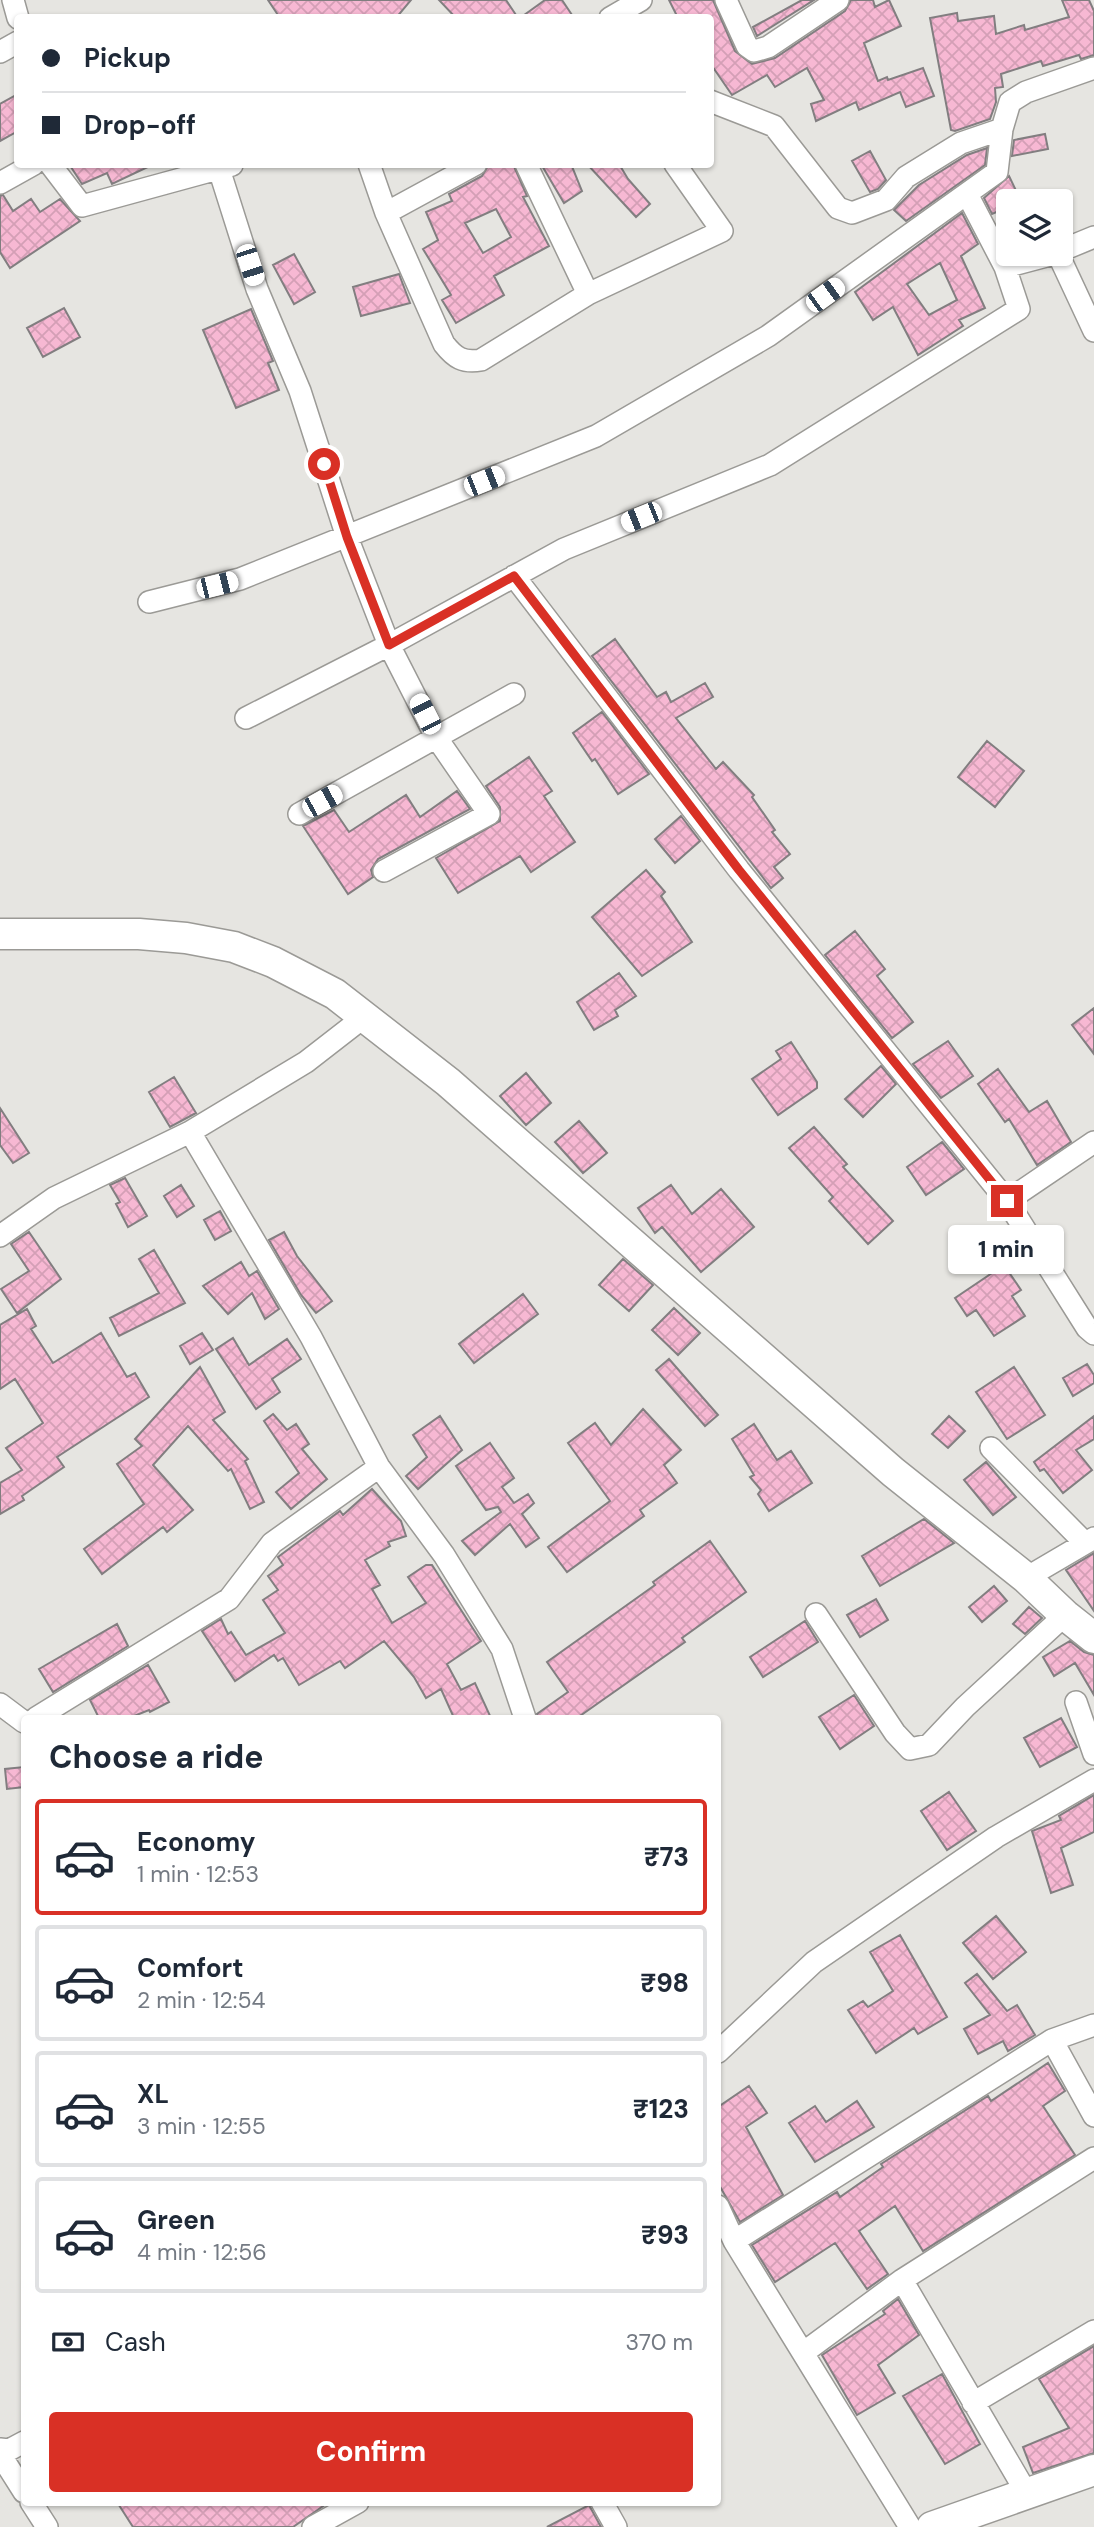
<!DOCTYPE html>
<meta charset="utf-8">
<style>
:root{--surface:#fff;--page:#f6f6f7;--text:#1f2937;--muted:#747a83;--line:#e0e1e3;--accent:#d93025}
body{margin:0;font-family:"DM Sans",sans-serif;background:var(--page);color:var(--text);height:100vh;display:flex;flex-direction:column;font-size:26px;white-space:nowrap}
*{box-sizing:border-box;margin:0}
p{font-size:23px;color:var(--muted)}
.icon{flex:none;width:38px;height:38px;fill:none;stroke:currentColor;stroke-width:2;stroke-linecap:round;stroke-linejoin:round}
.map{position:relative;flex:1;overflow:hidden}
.details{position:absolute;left:21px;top:1715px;width:700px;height:791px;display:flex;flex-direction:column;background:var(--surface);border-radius:7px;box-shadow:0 2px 5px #0004}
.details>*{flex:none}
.top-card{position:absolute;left:14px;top:14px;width:700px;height:154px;border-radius:7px;box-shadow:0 2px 5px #0004;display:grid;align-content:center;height:154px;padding:0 28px;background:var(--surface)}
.tools{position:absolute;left:996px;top:189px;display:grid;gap:14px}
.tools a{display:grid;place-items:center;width:77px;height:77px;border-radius:7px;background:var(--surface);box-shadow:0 2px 5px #0004;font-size:35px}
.end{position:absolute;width:32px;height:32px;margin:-16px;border:9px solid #d93025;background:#fff;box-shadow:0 0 0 4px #fff}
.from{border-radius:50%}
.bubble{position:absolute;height:49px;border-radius:7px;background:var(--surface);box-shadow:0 2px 5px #0004;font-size:23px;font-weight:800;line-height:49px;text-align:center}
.car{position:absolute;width:21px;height:42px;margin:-21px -10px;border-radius:9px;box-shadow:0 0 5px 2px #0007;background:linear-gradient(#fff 24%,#345 0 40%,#fff 0 76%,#345 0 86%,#fff 0)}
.top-card b{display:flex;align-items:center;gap:24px;height:66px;font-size:26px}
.top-card b+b{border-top:2px solid var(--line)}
.top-card i{width:18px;height:18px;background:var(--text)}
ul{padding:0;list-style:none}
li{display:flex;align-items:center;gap:21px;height:116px;margin:0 14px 10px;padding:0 14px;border:4px solid var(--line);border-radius:7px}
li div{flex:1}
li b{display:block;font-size:26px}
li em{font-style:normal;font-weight:800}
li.current{border-color:var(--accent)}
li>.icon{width:63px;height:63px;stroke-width:1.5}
h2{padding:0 28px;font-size:32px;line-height:84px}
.pay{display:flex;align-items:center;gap:18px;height:77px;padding:0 28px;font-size:26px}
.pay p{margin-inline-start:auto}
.primary-button{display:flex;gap:14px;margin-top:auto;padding:14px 28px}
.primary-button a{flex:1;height:80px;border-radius:7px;background:var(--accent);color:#fff;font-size:28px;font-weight:800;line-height:80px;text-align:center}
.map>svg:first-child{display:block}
</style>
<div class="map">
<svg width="1094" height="2527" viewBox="0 0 1094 2527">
<defs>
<pattern id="building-cross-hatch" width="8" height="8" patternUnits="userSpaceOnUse" patternTransform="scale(1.75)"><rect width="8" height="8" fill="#f7b8d3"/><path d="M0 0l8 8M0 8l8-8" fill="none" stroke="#d49fb6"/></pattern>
</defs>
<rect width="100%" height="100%" fill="#e6e5e1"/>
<path fill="url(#building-cross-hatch)" stroke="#827e80" stroke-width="2" fill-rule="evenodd" d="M268 0H411L396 18H280Z
M439 0H506L518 18H456Z
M545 0H562L574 18H520Z
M669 0H713L735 51 752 64 775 58 845 11 851 0H873L875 7 889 0 901 26 864 43 878 81 887 77 888 80 923 68 934 96 906 107 900 92 859 110 856 102 816 121 811 104 824 100 807 68 775 87 767 75 732 95 710 63V18H678Z
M802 0H814L757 36 753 27Z
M1062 0H1089L1094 11V55L1081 59 1079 55 1043 66 1041 61 1001 74 1003 87 995 88 996 102 990 119 955 131 951 130 930 18 957 13 958 21 994 16 996 34 1024 25 1025 30 1069 17Z
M18 94V131L0 141V104Z
M1045 134 1048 149 1012 156 1014 140Z
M987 148 985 165 906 221 894 210 919 185 967 155Z
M870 151 886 180 878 189 870 192 852 161Z
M69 164H154L112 184 107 173 82 184Z
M489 164H513L527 196 523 197 549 246 494 276 504 295 456 323 442 300 451 295 423 249 438 240 426 212 452 201 449 194 482 176ZM496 209 511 237 483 253 465 223Z
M541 164H571L582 191 564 203Z
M587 164H619L628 179 650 204 636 217Z
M1009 176 1021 201H1008V207L992 214 984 198Z
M3 195 13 211 31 199 40 212 60 199 80 221 10 268 0 252V196Z
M962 213 978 244 961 256 985 308 959 320 963 326 918 355 893 307 873 320 855 292ZM940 263 957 300 929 315 907 284Z
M294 254 315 292 294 304 273 265Z
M399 274 410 303 361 316 353 287Z
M64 308 80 337 43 357 27 328Z
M251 309 273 361 268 363 279 390 236 408 203 330Z
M615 639 657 697 666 692 671 702 705 683 713 697 676 718 716 769 723 762 754 795 752 797 775 830 772 832 790 854 774 867 783 878 771 888 592 656Z
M602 712 649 774 618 794 595 759 592 761 573 733Z
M987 741 1024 771 995 807 958 777Z
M529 757 552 791 544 796 575 842 531 872 520 856 458 893 436 858 500 821V807L486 786Z
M457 791 470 809 378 859 371 870 373 877 348 894 303 826 334 810 349 832 406 795 420 817Z
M681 816 700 841 675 863 655 839Z
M646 870 665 892 661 896 692 942 642 976 592 917Z
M855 931 885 969 877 976 913 1022 892 1038 825 955Z
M619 973 636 996 615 1010 618 1016 594 1030 577 1002Z
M1094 1008V1054L1072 1025Z
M948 1041 973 1076 941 1098 913 1064Z
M791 1042 817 1082V1088L778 1115 752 1079 781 1059 776 1051Z
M881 1066 896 1084 863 1117 845 1099Z
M998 1069 1029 1112 1047 1101 1071 1142 1037 1165 1009 1119 1005 1122 978 1084Z
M526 1073 551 1103 526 1125 500 1096Z
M174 1077 196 1113 170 1127 149 1092Z
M0 1108 29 1153 13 1163 0 1145Z
M579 1121 607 1153 583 1173 555 1142Z
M814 1127 847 1164 843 1167 893 1221 868 1244 829 1201 833 1197 789 1148Z
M942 1142 964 1169 926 1195 907 1167Z
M125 1178 147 1216 128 1227 116 1204 120 1202 110 1185Z
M181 1185 194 1206 177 1217 164 1196Z
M671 1185 692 1214 721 1189 754 1227 701 1272 662 1227 655 1233 638 1208Z
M220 1211 231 1231 215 1240 204 1220Z
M29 1232 61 1279 17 1313 1 1289 29 1271 11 1244Z
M284 1232 297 1256 332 1301 316 1313 301 1295 269 1240Z
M154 1250 185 1303 119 1336 110 1318 159 1293 139 1259Z
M623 1259 653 1285 629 1311 599 1285Z
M241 1262 249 1276 257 1271 279 1309 265 1319 252 1293 228 1314 203 1286Z
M1004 1265 1021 1290 1012 1296 1025 1316 994 1336 976 1310 967 1316 955 1298Z
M523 1294 538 1314 474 1363 459 1344Z
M674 1308 700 1333 678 1355 652 1330Z
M27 1309 36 1326 31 1329 53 1363 101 1333 127 1377 135 1373 149 1397 57 1457 64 1467 22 1496 24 1500 0 1514V1483L22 1470 6 1448 43 1423 15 1379 0 1389V1325Z
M202 1333 213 1350 190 1364 180 1346Z
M233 1338 249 1365 287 1339 301 1359 272 1379 280 1392 256 1409 216 1349Z
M669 1359 718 1415 705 1426 656 1370Z
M1087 1364 1094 1375V1383L1073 1396 1063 1378Z
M200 1367 225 1412 213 1420 248 1459 245 1461 264 1502 250 1509 231 1469 228 1471 188 1426 153 1465 193 1510 167 1532 163 1527 102 1574 84 1549 144 1504 117 1464 142 1446 135 1439Z
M1014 1367 1045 1415 1007 1439 976 1392Z
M643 1409 681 1450 664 1465 677 1483 640 1510 644 1516 567 1572 548 1547 610 1501 568 1443 595 1423 611 1445Z
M273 1414 287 1430 296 1424 309 1444 302 1449 327 1479 291 1509 276 1492 299 1473 264 1421Z
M440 1416 462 1450 418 1489 406 1476 427 1457 413 1435Z
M949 1416 965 1431 948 1448 932 1434Z
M1094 1416V1439L1076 1450 1092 1470 1063 1493 1044 1469 1040 1471 1034 1462Z
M754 1424 777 1460 791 1451 812 1483 769 1511 758 1494 761 1490 750 1477 754 1475 732 1439Z
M490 1443 514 1478 502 1487 514 1503 528 1494 534 1503 522 1514 539 1538 526 1547 510 1524 475 1555 462 1541 501 1512 498 1507 486 1510 456 1466Z
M986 1462 1016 1497 993 1515 964 1480Z
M372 1489 401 1521 406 1536 388 1542 390 1546 365 1560 380 1585 372 1589 392 1623 426 1603 408 1577 426 1565H432L481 1641 447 1664 461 1690 475 1683 491 1718H454L441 1689 426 1698 414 1677 384 1641 345 1668 340 1661 299 1685 283 1658 278 1661 274 1655 235 1681 202 1631 221 1619 228 1634 231 1632 246 1655 285 1633 263 1600 278 1590 268 1576 283 1565 278 1557 340 1511 343 1515Z
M924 1519 954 1543 880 1586 862 1556Z
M710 1541 746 1592 682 1638 685 1642 577 1718H538L537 1714 568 1692 547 1662 655 1585 653 1582Z
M1094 1553V1611L1066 1570Z
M994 1586 1007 1601 982 1622 969 1607Z
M876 1599 888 1620 860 1637 847 1615Z
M1029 1607 1042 1618 1025 1634 1013 1624Z
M805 1621 818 1642 763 1677 750 1657Z
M117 1624 128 1646 53 1692 39 1669Z
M1070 1641 1084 1652 1094 1655V1695L1075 1663 1054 1676 1043 1657Z
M148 1665 169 1702 150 1712 149 1710 129 1718H99L90 1700Z
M854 1695 874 1726 840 1749 819 1717Z
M1061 1718 1077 1747 1040 1767 1024 1738Z
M24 1767V1787L7 1789 5 1769Z
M949 1792 976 1831 947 1850 921 1811Z
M1094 1795V1832L1061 1848 1073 1885 1051 1893 1032 1831 1061 1820 1059 1816Z
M996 1916 1026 1952 993 1979 963 1943Z
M900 1935 947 2017 918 2034 914 2028 876 2053 848 2010 863 2001 868 2007 893 1991 870 1952Z
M977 1974 1007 2011 1017 2005 1035 2035 1008 2051 1003 2041 978 2054 964 2029 990 2015 965 1983Z
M1048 2063 1065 2091 1043 2106 1075 2155 923 2251 895 2206 859 2231 888 2274 867 2289 835 2243 775 2282 752 2245 837 2192 840 2197 883 2167 881 2164 988 2096 991 2101Z
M749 2086 767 2113 746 2127 783 2195 740 2222 718 2183V2107Z
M857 2101 874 2127 815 2162 789 2123 815 2106 826 2122Z
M898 2299 919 2335 878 2365 895 2393 857 2415 822 2355 885 2314 883 2311Z
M1094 2346V2453L1033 2473 1023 2447 1069 2428 1039 2379Z
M942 2374 980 2444 945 2464 903 2396Z
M117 2502H329L293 2527H133Z
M589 2505 601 2527H547Z"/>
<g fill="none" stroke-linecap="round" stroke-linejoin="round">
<defs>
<path id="street" d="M13 0 18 18
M726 0 747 46 754 51 768 47 838 0
M610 18 641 0
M0 52 18 42
M710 101 774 126 838 208 852 213 886 200 906 177 961 143 1002 129
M50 164 82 206 232 165
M369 164 386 213 444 344C455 358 463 363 481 360L588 294 722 231 675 164
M526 164 588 294
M219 169 257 289 300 391 347 537 389 645 436 737 489 814 384 871
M0 183 34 164
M386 213 476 164
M1060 251 1094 237
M1058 254 1094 331
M1005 267 1054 254
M514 576 739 870 1007 1201 1087 1328 1094 1334
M149 602 240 579 596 436 768 336 997 172 1002 129 1010 102 1026 92 1094 68
M246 718 389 645 564 549 770 465 1019 309 1005 267 967 194
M299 814 514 694
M190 1132 306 1062 364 1017
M1007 1201 1094 1142
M0 1236 54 1198 190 1132 311 1337 379 1467 444 1555 502 1649 525 1718
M991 1448 1085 1543
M1026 1578 1094 1538
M816 1614 895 1733 910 1749 929 1745 965 1707 1065 1615
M1076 1702 1094 1754
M0 1704 24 1722
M36 1718 229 1599 272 1543 379 1467
M1052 2040 1094 2025
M718 2052 814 1962 996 1837 1094 1780
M718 2206 734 2241 910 2527
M734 2241 1052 2040 1094 2116
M902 2280 1094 2158
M803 2353 902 2280 1026 2492
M973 2403 1094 2331
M0 2449 9 2450 24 2442
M0 2454 24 2492
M31 2502 47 2527
M602 2502 616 2527
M313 2527 358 2502"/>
<path id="secondary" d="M0 934H139L186 938 234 947 273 962 335 994 448 1082 893 1472 1026 1578 1065 1615 1094 1638
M932 2527 1094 2470"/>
</defs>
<use href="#street" stroke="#9b9a96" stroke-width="24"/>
<use href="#secondary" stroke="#9b9a96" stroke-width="33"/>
<use href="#street" stroke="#fff" stroke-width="21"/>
<use href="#secondary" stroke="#fff" stroke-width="30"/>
</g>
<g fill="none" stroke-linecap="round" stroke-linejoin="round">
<path stroke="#d93025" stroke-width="9" d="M324 464 347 537 389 645 514 576 739 870 1007 1201"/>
</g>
</svg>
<div class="tools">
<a><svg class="icon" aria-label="layers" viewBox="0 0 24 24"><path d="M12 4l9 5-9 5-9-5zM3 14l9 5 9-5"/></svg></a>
</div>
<i class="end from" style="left:324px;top:464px"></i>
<i class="end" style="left:1007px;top:1201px"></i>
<div class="bubble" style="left:948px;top:1225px;width:116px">1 min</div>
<i class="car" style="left:250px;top:265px;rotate:162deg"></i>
<i class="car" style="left:825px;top:295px;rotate:54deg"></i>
<i class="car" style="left:484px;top:481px;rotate:68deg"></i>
<i class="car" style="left:641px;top:517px;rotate:248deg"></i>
<i class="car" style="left:217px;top:585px;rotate:76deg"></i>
<i class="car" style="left:425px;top:714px;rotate:333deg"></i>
<i class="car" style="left:322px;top:801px;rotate:61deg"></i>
<div class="top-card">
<b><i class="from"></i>Pickup</b>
<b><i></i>Drop-off</b>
</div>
<section class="details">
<h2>Choose a ride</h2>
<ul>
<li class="current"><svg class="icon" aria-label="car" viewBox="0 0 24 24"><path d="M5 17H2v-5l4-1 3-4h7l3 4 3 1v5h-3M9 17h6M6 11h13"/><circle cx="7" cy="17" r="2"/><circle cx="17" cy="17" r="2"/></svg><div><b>Economy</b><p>1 min · 12:53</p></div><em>₹73</em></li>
<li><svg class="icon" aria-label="car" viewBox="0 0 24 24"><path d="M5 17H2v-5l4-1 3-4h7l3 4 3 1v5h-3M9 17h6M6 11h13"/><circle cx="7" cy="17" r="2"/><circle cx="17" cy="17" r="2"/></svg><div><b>Comfort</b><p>2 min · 12:54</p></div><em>₹98</em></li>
<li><svg class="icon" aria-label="car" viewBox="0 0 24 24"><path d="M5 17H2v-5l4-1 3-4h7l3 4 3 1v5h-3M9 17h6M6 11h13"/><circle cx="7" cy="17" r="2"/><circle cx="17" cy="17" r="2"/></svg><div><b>XL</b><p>3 min · 12:55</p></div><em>₹123</em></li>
<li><svg class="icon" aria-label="car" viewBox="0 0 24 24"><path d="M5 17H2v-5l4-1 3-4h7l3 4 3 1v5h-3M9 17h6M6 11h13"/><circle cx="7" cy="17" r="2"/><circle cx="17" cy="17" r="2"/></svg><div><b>Green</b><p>4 min · 12:56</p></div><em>₹93</em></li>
</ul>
<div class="pay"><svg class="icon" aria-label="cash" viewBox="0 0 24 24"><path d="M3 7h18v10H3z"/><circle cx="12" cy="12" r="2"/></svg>Cash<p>370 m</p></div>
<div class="primary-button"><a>Confirm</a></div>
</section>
</div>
